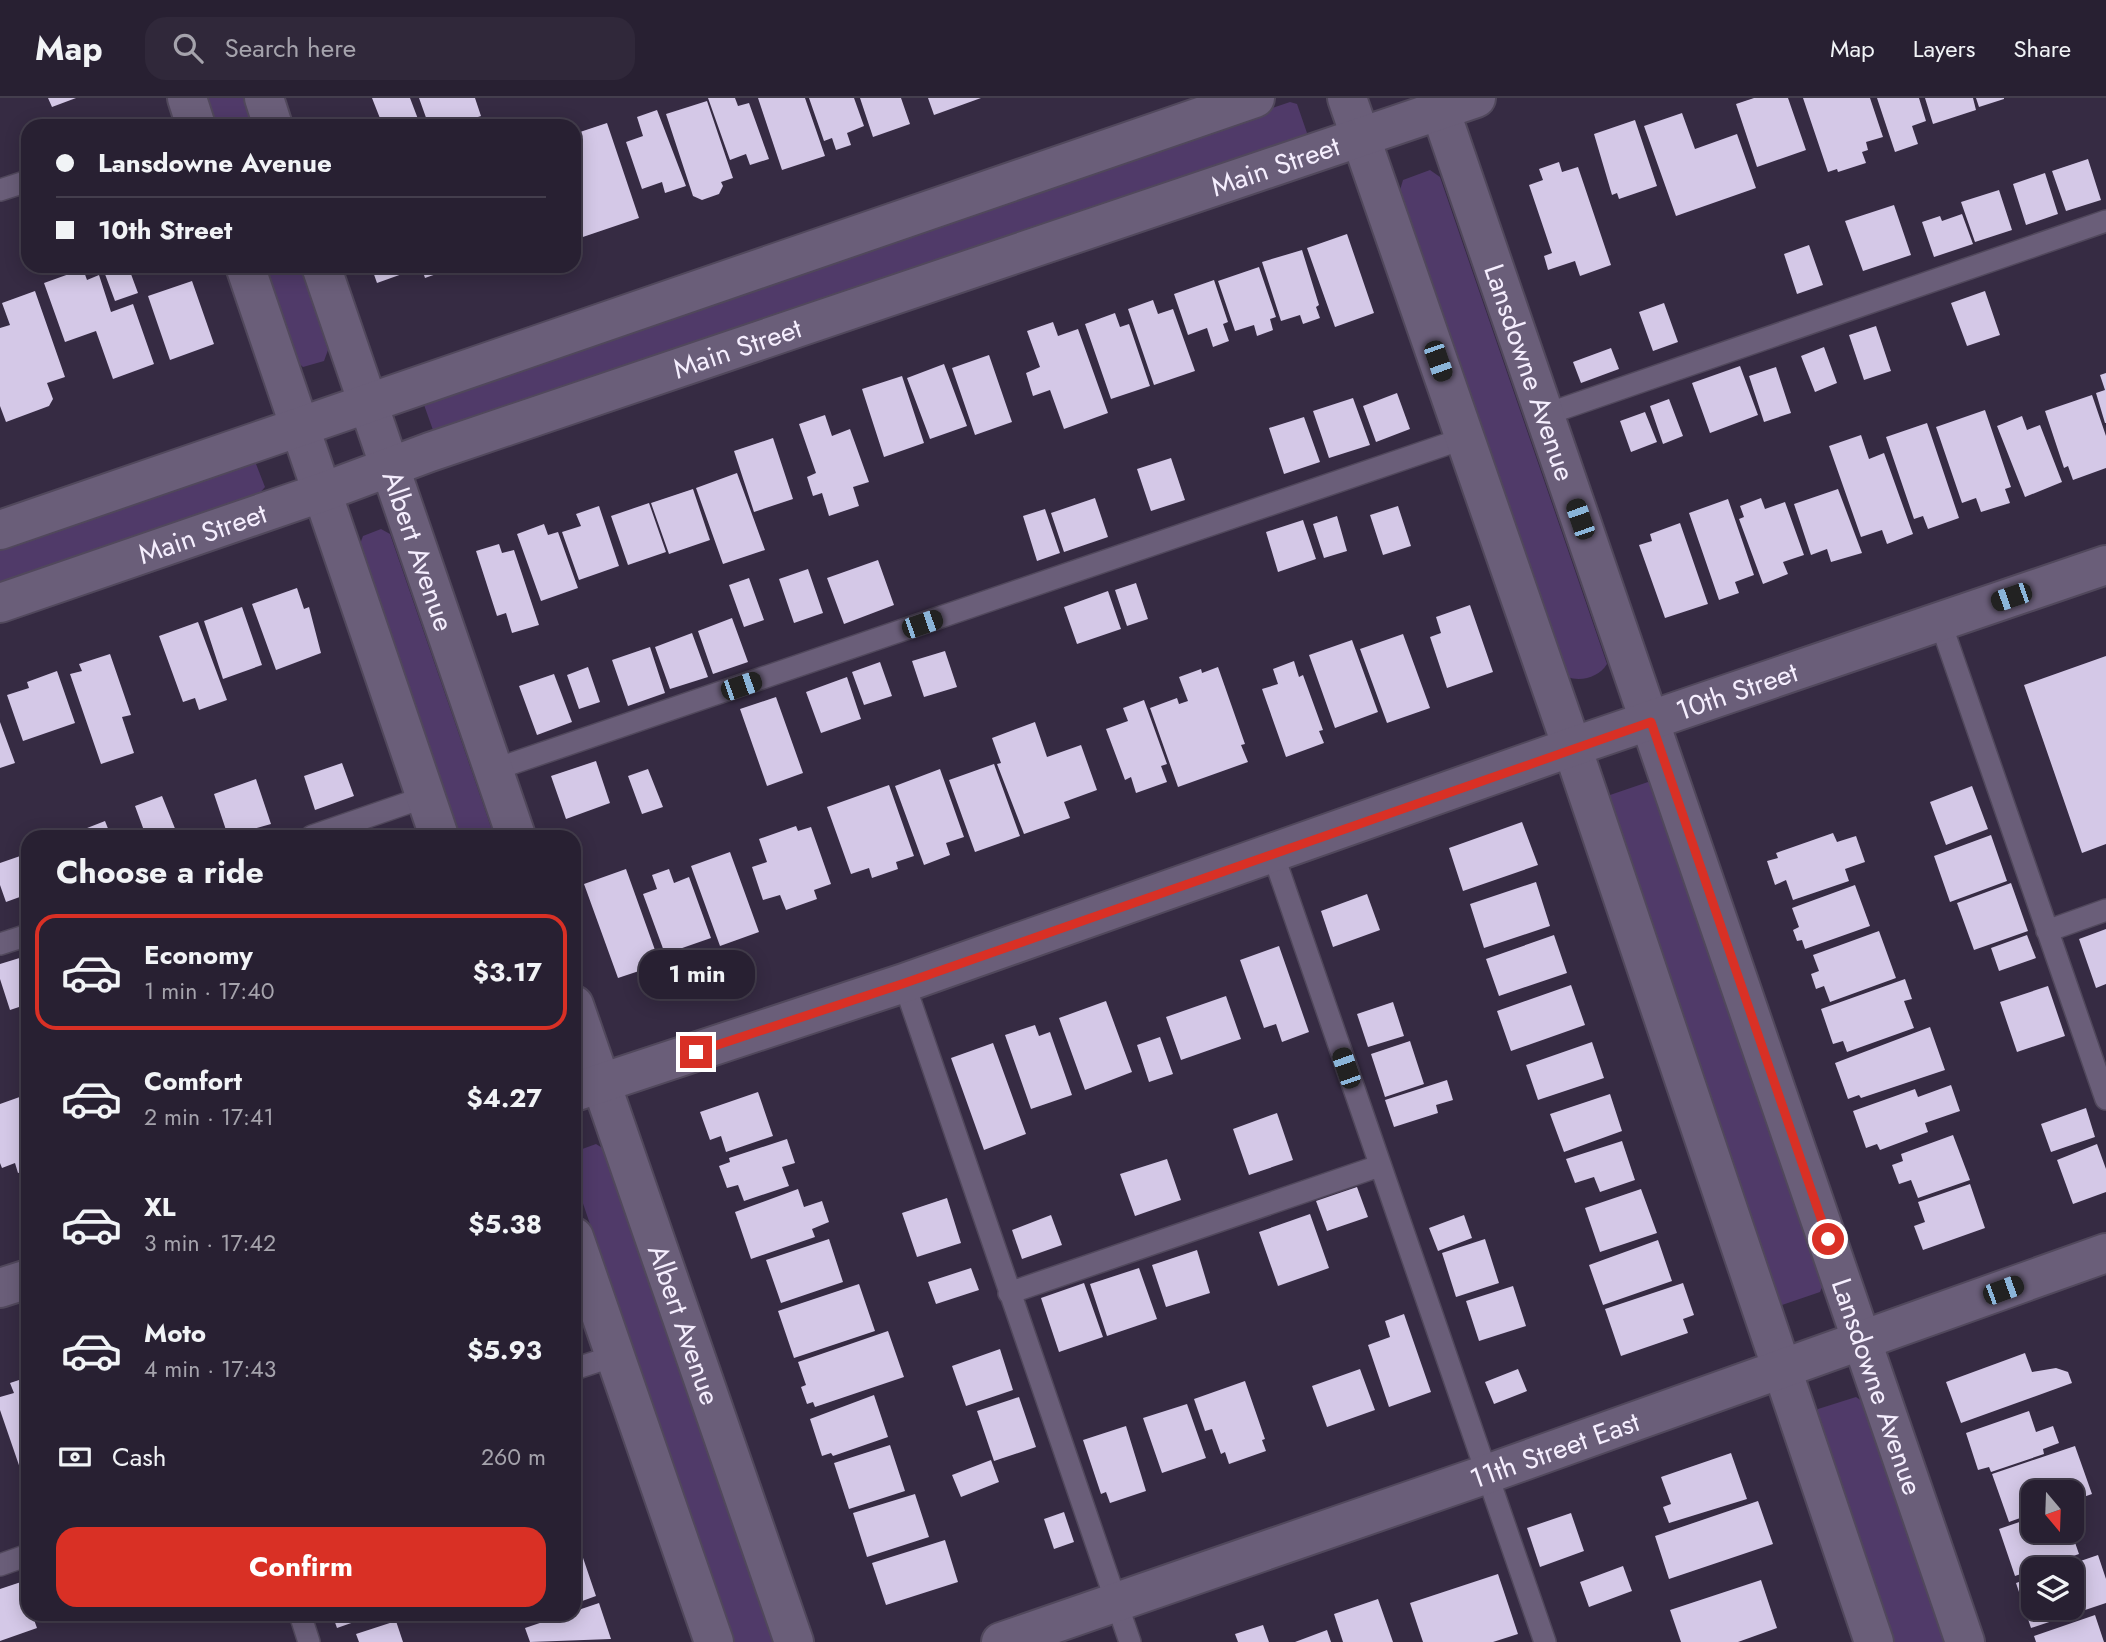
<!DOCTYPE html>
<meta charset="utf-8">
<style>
:root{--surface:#282032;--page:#30283a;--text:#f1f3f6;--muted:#a5a3ac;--line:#443e4d;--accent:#d93025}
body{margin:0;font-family:Jost,sans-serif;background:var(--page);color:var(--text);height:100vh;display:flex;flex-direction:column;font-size:26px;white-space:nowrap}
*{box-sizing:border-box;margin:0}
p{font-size:23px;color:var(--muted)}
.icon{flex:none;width:38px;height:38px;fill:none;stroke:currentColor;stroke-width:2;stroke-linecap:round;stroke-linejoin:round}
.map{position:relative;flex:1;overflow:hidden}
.panel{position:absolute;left:21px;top:732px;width:560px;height:791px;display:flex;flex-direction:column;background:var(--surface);border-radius:21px;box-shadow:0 4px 18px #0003,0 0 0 2px var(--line)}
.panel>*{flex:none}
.top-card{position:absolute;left:21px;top:21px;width:560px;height:154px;border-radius:21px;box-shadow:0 4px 18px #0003,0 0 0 2px var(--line);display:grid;align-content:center;height:154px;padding:0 35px;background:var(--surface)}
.needle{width:46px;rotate:161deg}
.fabs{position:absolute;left:2021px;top:1382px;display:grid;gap:14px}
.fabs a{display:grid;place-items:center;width:63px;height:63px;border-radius:14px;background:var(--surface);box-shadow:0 4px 18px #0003,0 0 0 2px var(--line);font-size:35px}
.end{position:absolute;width:32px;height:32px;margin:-16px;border:9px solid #d93025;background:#fff;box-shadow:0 0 0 4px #fff}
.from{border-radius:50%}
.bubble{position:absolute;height:49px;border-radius:21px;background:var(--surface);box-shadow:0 4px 18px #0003,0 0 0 2px var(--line);font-size:23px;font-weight:700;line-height:49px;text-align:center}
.car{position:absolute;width:21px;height:42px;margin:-21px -10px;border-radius:9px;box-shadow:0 0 5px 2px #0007;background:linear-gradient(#222 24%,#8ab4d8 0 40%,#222 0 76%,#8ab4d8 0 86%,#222 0)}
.top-card b{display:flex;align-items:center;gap:24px;height:66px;font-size:26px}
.top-card b+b{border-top:2px solid var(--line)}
.top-card i{width:18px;height:18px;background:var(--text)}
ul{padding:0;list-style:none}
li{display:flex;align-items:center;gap:21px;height:116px;margin:0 14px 10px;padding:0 21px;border:4px solid transparent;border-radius:21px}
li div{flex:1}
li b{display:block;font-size:26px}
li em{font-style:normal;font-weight:700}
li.selected{border-color:var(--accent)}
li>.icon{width:63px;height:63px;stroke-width:1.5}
h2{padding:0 35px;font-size:32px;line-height:84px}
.pay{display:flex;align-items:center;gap:18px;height:77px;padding:0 35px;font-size:26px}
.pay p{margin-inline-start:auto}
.button{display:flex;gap:14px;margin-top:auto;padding:14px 35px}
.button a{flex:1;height:80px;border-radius:21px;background:var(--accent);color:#fff;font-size:28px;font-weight:700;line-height:80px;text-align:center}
header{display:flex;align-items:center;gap:42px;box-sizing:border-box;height:98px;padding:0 35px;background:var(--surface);border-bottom:2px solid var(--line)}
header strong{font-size:33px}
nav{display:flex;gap:38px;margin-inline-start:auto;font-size:24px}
.search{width:490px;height:63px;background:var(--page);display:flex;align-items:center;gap:18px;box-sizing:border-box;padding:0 24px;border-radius:21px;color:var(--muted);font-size:26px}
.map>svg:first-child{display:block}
</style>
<header>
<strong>Map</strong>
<div class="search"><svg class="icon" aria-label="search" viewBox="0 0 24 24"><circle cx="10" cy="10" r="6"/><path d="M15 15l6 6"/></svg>Search here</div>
<nav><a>Map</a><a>Layers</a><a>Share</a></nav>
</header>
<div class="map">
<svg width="2106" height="1544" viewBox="0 0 2106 1544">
<rect width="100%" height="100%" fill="#362b43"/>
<path fill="#503a69" d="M207 0H243L252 28H216Z
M1290 4 1297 6 1307 35 1303 40 434 335 423 304 425 299Z
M1430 72 1440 79 1607 566C1599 579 1582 584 1567 579L1400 92 1403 82Z
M264 168H300L328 252 324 263 303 269 296 263Z
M246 363 256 366 265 389 258 397 0 487V448Z
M381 431 390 436 494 738H460L360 446 363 438Z
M1648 684 1653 687 1824 1185 1820 1194 1782 1207 1775 1204 1605 708 1610 697Z
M596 1046 604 1051 775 1544H732L574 1079V1054Z
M1856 1299 1865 1305 1947 1544H1892L1815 1321 1818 1311Z"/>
<path fill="#d4c8e7" d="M48 0H76L52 9Z
M372 0H410L418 21 398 28H383Z
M419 0H475L481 18 450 28H429Z
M708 0H735L738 8 749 5 769 61 750 67 746 56 730 62Z
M758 0H805L825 58 782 72Z
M809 0H854L864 28 847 35 851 47 836 52 832 40 824 43Z
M860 0H901L910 26 873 39Z
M928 0H981L934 17Z
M1754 0H1788L1806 52 1757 69 1736 6Z
M1803 0H1870L1883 39 1866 44 1868 52 1862 54 1866 65 1838 74 1837 71 1828 74Z
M1877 0H1919L1926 23 1912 28 1918 46 1895 54Z
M1925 0H1973L1976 12 1933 26Z
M1976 0H2004V1L1979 9Z
M707 3 733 80 721 84 723 88 719 96 702 102 693 98 666 16Z
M657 12 686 88 665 95 662 84 642 91 626 44 643 38 637 19Z
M1682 15 1695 51 1737 36 1756 90 1676 118 1644 28Z
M1635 22 1657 88 1619 101 1617 95 1612 97 1594 36Z
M607 25 639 120 574 142V36Z
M2088 61 2101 102 2066 113 2052 73Z
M1559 64 1562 74 1578 69 1611 167 1580 178 1575 163 1548 172 1544 158 1552 155 1529 87 1543 82 1539 71Z
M2045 75 2058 116 2026 127 2013 86Z
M1999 92 2012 132 1975 144 1961 104Z
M1894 107 1911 157 1863 173 1845 123Z
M1962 116 1973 146 1934 159 1922 124 1940 118 1942 123Z
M1347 136 1374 215 1335 229 1307 150Z
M1809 147 1823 187 1797 196 1784 156Z
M1302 152 1319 207 1316 209 1320 220 1303 226 1300 217 1281 223 1262 164Z
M102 168H128L138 195 115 203Z
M371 168H418L419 170 377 185Z
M421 168H459L425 180Z
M1259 169 1276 219 1270 221 1273 232 1257 238 1254 227 1235 233 1218 183Z
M83 171 87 182 99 177 111 214 133 206 154 266 113 281 96 233 65 244 44 185Z
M1214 182 1228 224 1223 226 1229 243 1213 249 1207 230 1188 237 1174 196Z
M192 183 214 246 170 262 148 198Z
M35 193 65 279 47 285 53 301 49 308 6 324 0 308V230L10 227 2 205Z
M1985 193 2000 237 1967 248 1951 205Z
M1153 202 1158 216 1173 211 1195 273 1154 287 1128 211Z
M1664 205 1678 244 1653 253 1639 214Z
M1115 215 1120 229 1129 226 1150 288 1111 301 1085 226Z
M1053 224 1058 238 1078 231 1108 315 1064 331 1050 292 1033 298 1026 275 1040 269 1027 233Z
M1876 228 1891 273 1864 282 1849 237Z
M1824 249 1837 285 1815 294 1801 258Z
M1611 250 1619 271 1581 285 1573 264Z
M989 257 1012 324 975 337 952 270Z
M944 266 967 328 930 341 907 280Z
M1740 268 1758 317 1710 335 1692 285Z
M1776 269 1791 315 1764 324 1749 278Z
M2106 275V325H2105L2096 295 2105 292 2100 277Z
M902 278 924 345 884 359 862 291Z
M1397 295 1410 331 1376 344 1363 308Z
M2092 297 2106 338V370L2073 382 2068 368 2064 370 2045 313Z
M1353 300 1370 347 1329 360 1313 313Z
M1669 301 1683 338 1663 346 1650 308Z
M1985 312 2011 389 2005 391 2010 405 1981 414 1976 400 1962 405 1936 329Z
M1645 314 1657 344 1631 354 1620 323Z
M825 317 832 338 850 331 869 384 853 389 859 408 829 418 822 395 813 398 807 379 816 375 799 326Z
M2022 318 2027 332 2040 327 2062 384 2025 399 1997 328Z
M1304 319 1320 364 1284 376 1269 330Z
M1927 325 1959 420 1928 431 1923 418 1914 421 1886 339Z
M1861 337 1869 361 1884 355 1913 436 1887 446 1882 432 1861 439 1829 348Z
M773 340 793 401 754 414 734 353Z
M1171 360 1185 402 1151 413 1137 371Z
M737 375 765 452 723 466 696 390Z
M693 391 710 442 669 456 651 405Z
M1838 391 1862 455 1831 464 1827 451 1811 457 1794 406Z
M1095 400 1108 439 1064 454 1051 415Z
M1761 400 1765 411 1785 404 1804 457 1783 464 1788 476 1763 486 1739 421 1744 419 1740 408Z
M1728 401 1754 477 1735 484 1739 495 1719 502 1689 415Z
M649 405 666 454 628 467 611 418Z
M599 408 619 468 579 482 562 434 581 428 576 416Z
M1398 408 1411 448 1383 457 1370 417Z
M1045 411 1060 455 1037 463 1023 418Z
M1337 418 1347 453 1324 460 1313 426Z
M1303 422 1316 461 1278 474 1266 434Z
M1680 425 1708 506 1665 520 1639 447 1652 443 1650 436Z
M544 426 548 437 558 434 578 490 541 503 517 436Z
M499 446 502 455 514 452 539 527 512 535 506 515 497 518 476 453Z
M878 462 894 507 844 526 827 480Z
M808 471 823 515 794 525 779 481Z
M749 480 764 522 744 529 729 487Z
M1136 485 1148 521 1127 528 1115 492Z
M297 490 304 511 309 509 321 555 276 572 252 506Z
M1108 493 1121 531 1077 546 1064 509Z
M1470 507 1493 574 1447 590 1430 539 1441 535 1436 519Z
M242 509 262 567 223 581 204 523Z
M732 520 748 564 713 576 698 533Z
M198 524 227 602 199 612 195 600 183 604 159 538Z
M692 535 708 579 670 591 655 549Z
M1403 536 1430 610 1387 625 1360 551Z
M1352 542 1378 614 1335 630 1309 557Z
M650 549 665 595 628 608 612 562Z
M945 553 957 589 924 599 912 563Z
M110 556 131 617 122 619 134 655 101 666 70 576 82 573 79 566Z
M2106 558V746L2082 755 2024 587Z
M1294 563 1299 579 1303 577 1323 632 1319 633 1324 645 1286 659 1262 591 1278 586 1273 571Z
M880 564 892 598 864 607 852 574Z
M588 569 600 604 579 611 567 577Z
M1218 569 1245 646 1241 647 1248 664 1178 689 1150 610 1177 600 1179 606 1188 603 1179 579 1201 571 1202 575Z
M57 573 75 625 23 643 7 597 29 590 27 584Z
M554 576 572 624 537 637 519 588Z
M847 579 861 621 821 635 806 594Z
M776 599 803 675 767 688 740 611Z
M1144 602 1167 666 1161 668 1167 684 1136 695 1131 679 1125 682 1106 631 1128 623 1123 610Z
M0 624 15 665 0 670Z
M1035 624 1047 659 1081 647 1097 692 1064 704 1070 720 1024 736 997 666 1001 665 992 640Z
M596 663 610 705 566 721 551 678Z
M342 665 354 698 315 712 304 678Z
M994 666 1020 738 975 754 949 682Z
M648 671 663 709 642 716 628 678Z
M940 671 964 739 946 745 950 757 924 767 895 688Z
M256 681 271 726 228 738 214 696Z
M889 687 914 758 896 764 898 771 872 780 869 770 851 776 827 709Z
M1972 688 1988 731 1946 747 1930 704Z
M162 698 178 738H146L135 708Z
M105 723 111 738H85L82 732Z
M1522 724 1538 767 1463 793 1449 750Z
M796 728 798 733 811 729 831 786 814 792 817 801 786 812 780 797 763 802 752 769 767 764 759 741Z
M1833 735 1837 744 1856 738 1865 764 1845 771 1849 783 1793 802 1786 782 1775 787 1767 763 1778 760 1776 755Z
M1991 737 2007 783 1950 804 1934 758Z
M730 754 759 834 720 848 691 768Z
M26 756 28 796 6 804 0 787V765Z
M626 771 660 866 618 880 584 786Z
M669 771 674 785 689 779 711 840 665 856 643 796 657 791 652 777Z
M1536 784 1550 828 1484 850 1470 806Z
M2011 785 2028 833 1974 852 1957 805Z
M1855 787 1870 828 1805 851 1802 842 1797 843 1793 832 1799 829 1792 810Z
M1367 796 1380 832 1333 849 1321 813Z
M2106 831V886L2096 890 2079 841Z
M1879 833 1896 880 1830 904 1824 888 1816 891 1811 876 1819 873 1813 857Z
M1554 837 1567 875 1499 898 1486 861Z
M2027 837 2036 860 1999 873 1991 850Z
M1279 848 1309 934 1282 944 1276 926 1264 930 1240 862Z
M26 858 28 906 10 912 0 881V866Z
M1905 881 1912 901 1904 903 1914 930 1847 954 1843 943 1833 946 1821 911Z
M1571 887 1585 927 1511 953 1497 913Z
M2048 888 2065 938 2017 954 2000 904Z
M1226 898 1241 941 1181 962 1166 919Z
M1106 903 1132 974 1085 992 1059 920Z
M1393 904 1404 938 1368 949 1357 916Z
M1035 927 1039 938 1050 934 1072 997 1031 1011 1005 937Z
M1930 929 1945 972 1861 1000 1859 997 1848 1001 1835 965Z
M1160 939 1173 976 1149 984 1137 947Z
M1410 943 1424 986 1385 999 1371 956Z
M1592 944 1604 980 1538 1002 1526 967Z
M993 945 1026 1036 984 1052 951 960Z
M1447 982 1453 1002 1436 1007 1438 1015 1394 1029 1385 1002Z
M1951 987 1960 1013 1925 1025 1928 1034 1880 1052 1877 1046 1866 1050 1853 1013 1915 991 1918 999Z
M758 994 773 1038 726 1054 721 1038 710 1042 700 1014Z
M28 996V1072L18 1075 15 1065 2 1070 0 1065V1006Z
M1610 996 1622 1033 1564 1054 1550 1016Z
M2086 1010 2095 1039 2051 1054 2041 1026Z
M1277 1015 1293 1062 1249 1077 1233 1031Z
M1953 1037 1970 1082 1918 1100 1911 1082 1899 1086 1892 1067 1903 1063 1901 1056Z
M787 1041 795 1065 782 1069 789 1088 744 1103 738 1087 727 1090 719 1068 730 1064 729 1060Z
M1622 1043 1635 1082 1600 1094 1594 1079 1575 1085 1566 1061Z
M2097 1046 2106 1071V1094L2073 1106 2057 1062Z
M1167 1061 1181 1102 1135 1118 1120 1076Z
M1970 1086 1985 1130 1923 1152 1914 1128 1925 1124 1918 1104Z
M1357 1089 1368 1119 1327 1133 1316 1103Z
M798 1091 804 1109 822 1103 829 1124 812 1131 815 1139 751 1161 735 1114Z
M1641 1091 1657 1135 1600 1154 1585 1110Z
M947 1100 961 1145 917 1159 902 1115Z
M1310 1116 1329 1170 1278 1188 1259 1134Z
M1051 1117 1062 1147 1022 1161 1012 1132Z
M1464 1117 1472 1140 1438 1153 1429 1130Z
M829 1141 843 1184 781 1205 766 1162Z
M1485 1141 1499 1185 1456 1199 1442 1155Z
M1658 1142 1672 1183 1603 1207 1589 1167Z
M1197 1152 1210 1195 1166 1209 1152 1167Z
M971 1170 979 1192 936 1206 928 1184Z
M1139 1170 1157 1221 1107 1238 1090 1186Z
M1084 1185 1103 1239 1059 1254 1041 1200Z
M1683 1185 1694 1217 1683 1221 1688 1235 1621 1258 1605 1211Z
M859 1186 875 1233 794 1260 778 1213Z
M1513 1188 1526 1228 1479 1243 1466 1203Z
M1404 1216 1431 1294 1389 1309 1368 1247 1390 1239 1385 1223Z
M888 1233 904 1279 815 1309 813 1304 807 1306 801 1289 806 1287 798 1264Z
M1000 1251 1013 1292 966 1308 952 1268Z
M2025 1255 2032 1274 2056 1270 2068 1274 2072 1285 1961 1325 1946 1284Z
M1360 1271 1375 1312 1327 1329 1312 1288Z
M1518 1271 1527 1293 1494 1306 1485 1284Z
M28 1279V1374L22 1376 0 1312V1299L14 1295 10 1285Z
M1245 1283 1265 1341 1262 1342 1266 1353 1229 1366 1225 1354 1221 1356 1212 1331 1205 1333 1194 1301Z
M874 1297 888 1339 833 1358 831 1355 822 1358 810 1321Z
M1019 1299 1036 1349 994 1363 977 1313Z
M1187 1306 1206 1360 1162 1375 1143 1320Z
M2029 1313 2036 1334 2053 1328 2059 1345 2043 1351 2044 1356 1991 1374 1989 1369 1978 1372 1966 1335Z
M1126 1328 1146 1393 1110 1405 1106 1394 1101 1396 1083 1342Z
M890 1347 905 1393 849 1411 834 1365Z
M2075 1348 2092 1396 2072 1403V1395H2034V1415L2009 1424 1992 1376Z
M1731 1355 1747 1401 1669 1425 1663 1409 1671 1406 1661 1379Z
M991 1362 999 1384 961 1399 952 1377Z
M915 1396 929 1439 867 1459 853 1415Z
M1758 1403 1773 1446 1669 1481 1655 1438Z
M1064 1414 1074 1444 1054 1451 1044 1421Z
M1571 1415 1584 1453 1540 1469 1527 1430Z
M2034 1419V1433H2071L2079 1456 2015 1478 1999 1431Z
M945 1442 958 1484 886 1507 872 1465Z
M580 1451 596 1498 574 1506V1454Z
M2098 1457 2106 1481V1505L2031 1530 2016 1485 2034 1479V1510H2072V1472L2057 1471Z
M1623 1468 1632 1493 1589 1509 1580 1484Z
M1498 1476 1518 1536 1493 1544H1423L1410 1505Z
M1761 1482 1777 1530 1738 1544H1681L1670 1512Z
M21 1484 28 1516H32L37 1530 0 1543V1491Z
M1378 1501 1393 1544H1343L1334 1516Z
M599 1505 611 1541 530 1544 525 1530Z
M332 1516H377L337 1530Z
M2095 1517 2104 1544H2036L2034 1538Z
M396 1523 403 1544H359L356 1536Z
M1263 1527 1269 1544H1238L1235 1536Z
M1327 1532 1331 1544H1295Z"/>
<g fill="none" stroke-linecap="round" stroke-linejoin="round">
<defs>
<path id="lane" d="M0 92 28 83
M1544 317 2106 123
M1940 523 2106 1001
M493 672 1465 340
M312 738 425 699
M1273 756 1545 1544
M2047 833 2106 812
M0 846 28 837
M904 885 1130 1544
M1009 1195 1379 1068
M574 1271 614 1258
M0 1467 28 1457
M300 1516 309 1544"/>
<g id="street">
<path d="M187 0 196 28"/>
<path d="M264 0 273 28"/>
<path d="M1347 0 1572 649 1874 1544"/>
<path id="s1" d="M1436 0 1965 1544"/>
<path d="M245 168 439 738"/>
<path id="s2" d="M321 168 516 738"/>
<path d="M0 432 1255 0"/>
<path id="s3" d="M0 505 323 394 430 354 1476 0"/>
<path id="s4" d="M574 907 794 1544"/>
<path id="s5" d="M574 994 904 885 1572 649 2106 467"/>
<path d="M574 1139 714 1544"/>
<path d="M0 1190 28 1181"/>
<path id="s6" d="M1001 1544 1487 1376 2106 1155"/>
</g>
</defs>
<use href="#lane" stroke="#51485c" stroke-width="24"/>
<use href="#street" stroke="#51485c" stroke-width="42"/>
<use href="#lane" stroke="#6a5e79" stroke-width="21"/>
<use href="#street" stroke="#6a5e79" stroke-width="38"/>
</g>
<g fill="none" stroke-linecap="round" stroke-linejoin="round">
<path stroke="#d93025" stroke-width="9" d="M696 954 905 885 1651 624 1828 1141"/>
</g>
<g text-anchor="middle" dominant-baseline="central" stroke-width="7" stroke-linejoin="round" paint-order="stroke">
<g font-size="28" fill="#f5eefe" stroke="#2c2139">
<text stroke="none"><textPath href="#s3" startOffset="1348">Main Street</textPath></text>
<text stroke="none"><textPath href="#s3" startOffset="780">Main Street</textPath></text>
<text stroke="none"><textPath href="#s1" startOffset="290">Lansdowne Avenue</textPath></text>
<text stroke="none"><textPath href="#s3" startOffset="214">Main Street</textPath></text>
<text stroke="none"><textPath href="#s2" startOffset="301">Albert Avenue</textPath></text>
<text stroke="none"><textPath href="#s5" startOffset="1230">10th Street</textPath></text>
<text stroke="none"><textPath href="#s4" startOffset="338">Albert Avenue</textPath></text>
<text stroke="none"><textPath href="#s1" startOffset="1362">Lansdowne Avenue</textPath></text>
<text stroke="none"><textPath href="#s6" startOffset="586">11th Street East</textPath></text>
</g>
</g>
</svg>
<div class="fabs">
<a><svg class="needle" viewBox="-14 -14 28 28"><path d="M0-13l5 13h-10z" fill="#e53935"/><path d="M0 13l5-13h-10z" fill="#a5a3ac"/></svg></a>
<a><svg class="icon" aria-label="layers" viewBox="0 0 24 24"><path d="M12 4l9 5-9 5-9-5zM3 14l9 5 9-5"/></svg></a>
</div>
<i class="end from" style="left:1828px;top:1141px"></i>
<i class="end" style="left:696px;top:954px"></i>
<div class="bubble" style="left:639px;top:852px;width:116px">1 min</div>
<i class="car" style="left:1438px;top:263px;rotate:161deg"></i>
<i class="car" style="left:1580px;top:421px;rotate:341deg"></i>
<i class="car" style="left:2011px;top:499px;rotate:251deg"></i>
<i class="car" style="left:922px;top:526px;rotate:71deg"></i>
<i class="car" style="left:741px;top:588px;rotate:71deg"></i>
<i class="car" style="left:1346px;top:970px;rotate:341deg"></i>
<i class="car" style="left:2003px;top:1192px;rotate:70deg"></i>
<div class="top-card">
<b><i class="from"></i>Lansdowne Avenue</b>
<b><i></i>10th Street</b>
</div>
<section class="panel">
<h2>Choose a ride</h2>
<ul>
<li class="selected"><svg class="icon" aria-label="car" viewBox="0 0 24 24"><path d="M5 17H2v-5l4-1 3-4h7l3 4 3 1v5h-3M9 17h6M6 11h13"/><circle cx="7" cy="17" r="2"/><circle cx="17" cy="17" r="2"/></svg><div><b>Economy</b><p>1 min · 17:40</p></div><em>$3.17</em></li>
<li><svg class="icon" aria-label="car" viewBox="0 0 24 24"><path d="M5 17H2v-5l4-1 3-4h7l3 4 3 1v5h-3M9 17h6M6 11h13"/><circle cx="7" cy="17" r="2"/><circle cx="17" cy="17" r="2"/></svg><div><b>Comfort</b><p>2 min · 17:41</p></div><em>$4.27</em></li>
<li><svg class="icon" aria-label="car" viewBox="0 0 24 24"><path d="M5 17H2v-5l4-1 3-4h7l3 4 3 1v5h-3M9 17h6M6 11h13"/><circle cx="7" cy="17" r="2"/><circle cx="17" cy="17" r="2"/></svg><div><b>XL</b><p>3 min · 17:42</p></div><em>$5.38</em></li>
<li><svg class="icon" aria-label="car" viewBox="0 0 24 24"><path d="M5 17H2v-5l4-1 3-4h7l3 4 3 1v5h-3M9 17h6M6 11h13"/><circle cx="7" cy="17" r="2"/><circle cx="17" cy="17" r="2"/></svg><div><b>Moto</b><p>4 min · 17:43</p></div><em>$5.93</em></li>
</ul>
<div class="pay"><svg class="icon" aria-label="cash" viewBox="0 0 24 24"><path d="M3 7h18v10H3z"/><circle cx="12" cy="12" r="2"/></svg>Cash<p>260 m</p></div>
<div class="button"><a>Confirm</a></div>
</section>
</div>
